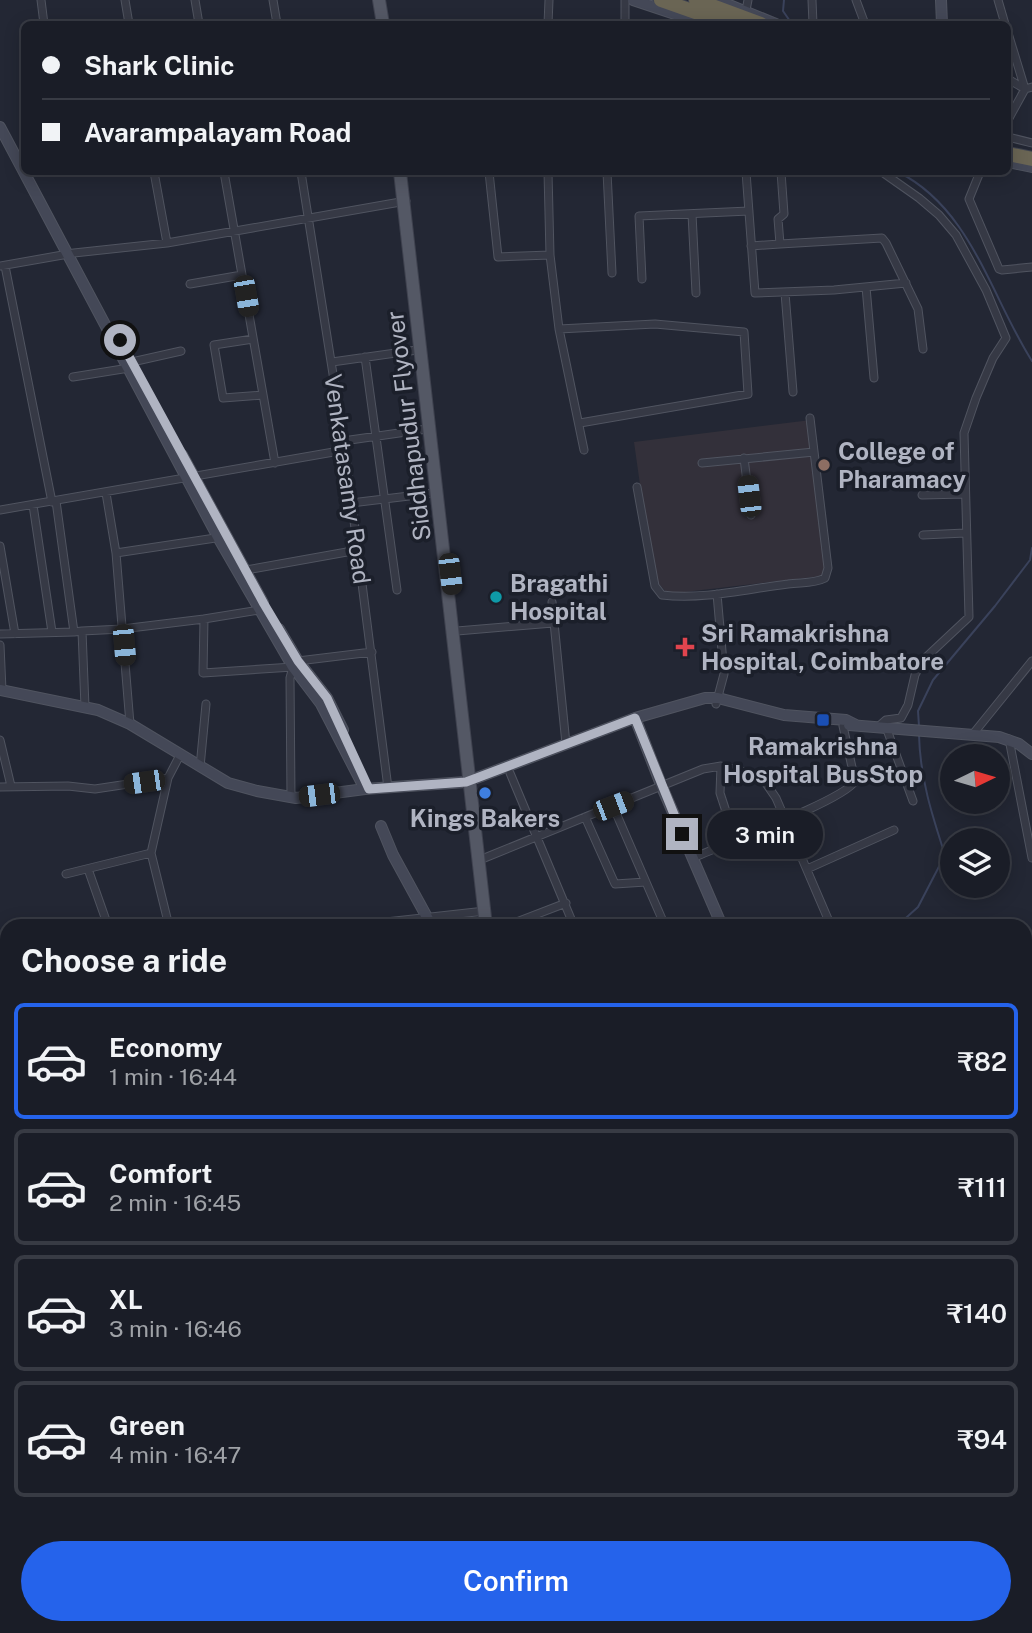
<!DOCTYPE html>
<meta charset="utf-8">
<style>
:root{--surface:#1a1d27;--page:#23262f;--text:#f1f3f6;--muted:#9fa2a7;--line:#383b44;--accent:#2563eb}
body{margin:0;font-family:"Public Sans",sans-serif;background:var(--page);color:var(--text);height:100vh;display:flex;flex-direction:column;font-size:26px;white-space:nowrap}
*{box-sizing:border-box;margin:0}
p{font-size:23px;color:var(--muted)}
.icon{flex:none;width:38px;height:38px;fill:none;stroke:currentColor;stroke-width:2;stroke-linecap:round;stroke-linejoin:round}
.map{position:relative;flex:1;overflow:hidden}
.drawer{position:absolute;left:0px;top:919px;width:1032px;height:716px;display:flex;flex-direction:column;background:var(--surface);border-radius:21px 21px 0 0;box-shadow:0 4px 18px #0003,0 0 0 2px var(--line)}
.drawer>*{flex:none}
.banner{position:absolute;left:21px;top:21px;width:990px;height:154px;border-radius:10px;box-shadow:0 4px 18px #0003,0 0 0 2px var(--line);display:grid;align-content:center;height:154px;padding:0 21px;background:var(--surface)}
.needle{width:46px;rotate:85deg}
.controls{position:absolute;left:940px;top:744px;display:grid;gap:14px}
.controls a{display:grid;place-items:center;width:70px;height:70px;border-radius:50%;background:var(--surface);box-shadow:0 4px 18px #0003,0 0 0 2px var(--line);font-size:35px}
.end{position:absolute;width:32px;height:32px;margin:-16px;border:9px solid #b0b4c2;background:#111;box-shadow:0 0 0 4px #111}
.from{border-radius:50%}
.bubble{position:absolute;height:49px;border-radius:24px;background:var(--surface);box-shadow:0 4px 18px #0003,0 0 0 2px var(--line);font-size:23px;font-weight:600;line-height:49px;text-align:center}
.car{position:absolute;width:21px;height:42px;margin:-21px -10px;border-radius:9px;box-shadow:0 0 5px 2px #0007;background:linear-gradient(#222 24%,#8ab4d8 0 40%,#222 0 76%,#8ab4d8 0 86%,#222 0)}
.banner b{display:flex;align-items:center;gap:24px;height:66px;font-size:26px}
.banner b+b{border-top:2px solid var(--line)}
.banner i{width:18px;height:18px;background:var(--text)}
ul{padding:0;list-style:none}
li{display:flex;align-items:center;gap:21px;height:116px;margin:0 14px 10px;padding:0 7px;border:4px solid var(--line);border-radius:10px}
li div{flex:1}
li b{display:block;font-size:26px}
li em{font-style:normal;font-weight:600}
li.on{border-color:var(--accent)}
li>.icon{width:63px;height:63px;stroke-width:1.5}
h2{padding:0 21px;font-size:32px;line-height:84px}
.primary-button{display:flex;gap:14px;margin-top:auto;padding:14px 21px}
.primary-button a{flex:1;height:80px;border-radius:42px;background:var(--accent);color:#fff;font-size:28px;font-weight:600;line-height:80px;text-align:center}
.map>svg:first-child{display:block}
</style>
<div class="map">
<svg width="1032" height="1633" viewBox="0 0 1032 1633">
<rect width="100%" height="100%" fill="#232734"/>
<path fill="#33303a" d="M811 420 830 575 668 594 658 583 646 527 634 442Z"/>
<path fill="#283639" d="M643 1628H777L773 1633H646Z"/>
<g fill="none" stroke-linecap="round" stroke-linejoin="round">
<path stroke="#3a425b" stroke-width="2" d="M784 0 783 11 792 24
M898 172C971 208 991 297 1032 361
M919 726 918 711 933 680 995 606 1030 560 1032 548
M897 926 918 907 945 855C932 815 920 778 919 735
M557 1628 558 1633"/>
<defs>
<path id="street" d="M41 0 44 24
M125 0 129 24
M195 0 199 24
M273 0 277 24
M812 0 813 24
M856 0 865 24
M998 0 1005 24
M746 10 748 0
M548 24 549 0
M625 24V0
M1008 33 1025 89
M1008 79 1025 89
M1008 120 1025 89 1032 87
M1008 137 1032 143
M154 172 167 243
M224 172 275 463
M301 172 345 450 388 788
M489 172 498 257 550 255
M548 172 550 255 559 329 584 450
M607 172 612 273
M746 172 755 293 834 290 906 283
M781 172 784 214 778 219 780 244 882 238 886 243 918 309 923 349
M980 172 969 199 999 269 1002 270 1032 267
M692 214 696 293
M751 246 780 244
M0 266 74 253 167 243 406 201
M5 266 52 502
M642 279 639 216 749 211
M190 284 242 275
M866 287 874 378
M785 293 793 392
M559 329 655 324 744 332 748 394 580 423
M253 339 214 345 223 398 263 395
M365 357 397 590
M132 362 181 351
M332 362 417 350
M73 377 129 368
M343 441 427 429
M744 458 751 515
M702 463 814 452
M637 487 655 586 662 595C703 600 747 589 788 584 801 582 813 584 825 578L828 568 810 418
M106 493 116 553 130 724
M922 495 965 494
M56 501 74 632 82 631 85 707
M351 503 434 493
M33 505 52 632
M0 510 345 450
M923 535 965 533
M0 546 15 634
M116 553 222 537
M246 570 358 550
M552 602 566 744
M259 610 204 619 203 673 293 667 290 678 291 797
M82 631 122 629 204 619
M457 631 553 623
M0 634 74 632
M0 645 2 690
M296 664 298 661 372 652
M716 704 724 674 717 594
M878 727 886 720 901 718 908 705 915 675 922 661 969 617 964 433 976 398 993 358 1006 338 986 290 956 235 939 215 919 198 882 172
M886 727 913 801
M973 734 1032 661
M1009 739 1032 858
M0 740 11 786
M721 766 720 793 735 839
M200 767 206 704
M510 773 574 926
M0 787 68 786 95 789 168 778
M613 806 665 926
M585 817 615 884 646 882
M693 858C719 846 845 800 855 781L843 726
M482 859 703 769 721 766 761 776 776 798 831 926
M88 869 108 926
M807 869 894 830
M66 874 151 853
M169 926 151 853 168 778 180 755
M350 926 485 911
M506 926 566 903
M754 926 760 923
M0 971 7 970
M0 979 7 1011
M1026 1043 1032 1041
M1026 1074 1032 1098
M0 1177 4 1176 7 1185
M1026 1182 1032 1180
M1026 1200 1032 1220
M1026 1239 1032 1237
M1026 1292 1032 1289
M1026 1312 1032 1337
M0 1431 2 1430
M1026 1434 1032 1452
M1026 1531 1032 1528
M0 1545 7 1568
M1026 1590 1032 1586
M0 1610 7 1607
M24 1628 26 1633
M617 1628 618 1633
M98 1633V1628
M136 1633 140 1628
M220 1633V1628
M298 1633 299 1628
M364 1633V1628
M445 1633V1628"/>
<path id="secondary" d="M633 0 705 24
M717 0 776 24
M941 0 942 24
M0 127 219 539 293 667 321 704 365 789
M1008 162 1032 167
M182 455 263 603
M279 629 298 661 327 698 343 730
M0 690 98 710 130 724 228 783 257 791 296 798 365 789 466 782 635 718 705 698H718L784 715 846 720 856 725
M635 718 662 787 722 926
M849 725 999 737 1019 744 1032 754
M381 826 393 855 428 919
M0 1325 7 1323
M1005 1628 1008 1633
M524 1633V1628"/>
<path id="primary" d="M379 0 383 24"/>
<path id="highway" d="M661 0 729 24
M696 0 761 24
M1008 154 1032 159"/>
</defs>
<use href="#street" stroke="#505460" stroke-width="9"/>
<use href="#secondary" stroke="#505460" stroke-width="12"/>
<use href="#primary" stroke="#3f424f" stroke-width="14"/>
<use href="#highway" stroke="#404450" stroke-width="16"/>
<use href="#street" stroke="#363945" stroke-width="7"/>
<use href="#secondary" stroke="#444857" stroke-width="10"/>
<use href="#primary" stroke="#545865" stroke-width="12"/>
<use href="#highway" stroke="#6a6554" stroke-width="14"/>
<defs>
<path id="primary-bridge" d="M400 172 486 926"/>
</defs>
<use href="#primary-bridge" stroke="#3f424f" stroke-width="14" stroke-linecap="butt"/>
<use href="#primary-bridge" stroke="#545865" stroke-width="12"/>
</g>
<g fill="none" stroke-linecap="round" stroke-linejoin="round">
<path stroke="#b0b4c2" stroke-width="9" d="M120 340 264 604 298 661 327 698 369 789 466 782 635 718 682 834"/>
</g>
<circle fill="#8d6e63" stroke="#1b1f2a" stroke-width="2.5" cx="824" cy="465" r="7"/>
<circle fill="#0f9aa8" stroke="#1b1f2a" stroke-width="2.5" cx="496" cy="597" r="7"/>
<path fill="#e0444e" stroke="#1b1f2a" stroke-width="2.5" d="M681.5 636.5h7v7h7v7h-7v7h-7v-7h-7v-7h7z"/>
<rect fill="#1a4fb4" stroke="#1b1f2a" stroke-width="2.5" x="816" y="713" width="14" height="14" rx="3.5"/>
<circle fill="#3f7fe0" stroke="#1b1f2a" stroke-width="2.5" cx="485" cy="793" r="7"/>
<g text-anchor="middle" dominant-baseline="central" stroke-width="7" stroke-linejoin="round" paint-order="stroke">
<g font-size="24" fill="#b0b4c2" stroke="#1b1f2a">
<text transform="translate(408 426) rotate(-97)">Siddhapudur Flyover</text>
<text transform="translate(348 479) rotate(82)">Venkatasamy Road</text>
</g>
<g font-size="24" font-weight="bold" fill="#b0b4c2" stroke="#1b1f2a" text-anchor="start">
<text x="838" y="451">College of<tspan x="838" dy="28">Pharamacy</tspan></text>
<text x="510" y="583">Bragathi<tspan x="510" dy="28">Hospital</tspan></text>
<text x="701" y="633">Sri Ramakrishna<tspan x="701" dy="28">Hospital, Coimbatore</tspan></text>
<text x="823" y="746" text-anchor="middle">Ramakrishna<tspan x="823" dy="28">Hospital BusStop</tspan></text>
<text x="485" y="818" text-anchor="middle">Kings Bakers</text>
</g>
</g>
</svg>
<div class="controls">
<a><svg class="needle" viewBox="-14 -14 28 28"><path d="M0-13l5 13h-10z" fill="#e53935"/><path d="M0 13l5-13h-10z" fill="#9fa2a7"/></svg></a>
<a><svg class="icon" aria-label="layers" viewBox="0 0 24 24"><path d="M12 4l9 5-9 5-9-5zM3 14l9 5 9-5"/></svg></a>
</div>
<i class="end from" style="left:120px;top:340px"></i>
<i class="end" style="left:682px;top:834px"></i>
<div class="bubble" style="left:707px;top:810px;width:116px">3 min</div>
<i class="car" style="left:246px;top:296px;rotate:170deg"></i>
<i class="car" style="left:749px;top:496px;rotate:353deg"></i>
<i class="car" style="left:450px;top:574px;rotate:173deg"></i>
<i class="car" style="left:124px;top:645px;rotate:175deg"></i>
<i class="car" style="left:144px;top:782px;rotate:262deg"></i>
<i class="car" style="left:319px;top:795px;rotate:263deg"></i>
<i class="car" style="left:613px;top:806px;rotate:69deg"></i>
<div class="banner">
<b><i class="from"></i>Shark Clinic</b>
<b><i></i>Avarampalayam Road</b>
</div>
<section class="drawer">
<h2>Choose a ride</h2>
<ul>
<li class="on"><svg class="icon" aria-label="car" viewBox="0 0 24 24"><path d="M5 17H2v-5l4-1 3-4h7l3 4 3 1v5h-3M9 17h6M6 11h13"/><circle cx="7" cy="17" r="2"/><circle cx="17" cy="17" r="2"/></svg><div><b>Economy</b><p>1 min · 16:44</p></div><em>₹82</em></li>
<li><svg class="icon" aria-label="car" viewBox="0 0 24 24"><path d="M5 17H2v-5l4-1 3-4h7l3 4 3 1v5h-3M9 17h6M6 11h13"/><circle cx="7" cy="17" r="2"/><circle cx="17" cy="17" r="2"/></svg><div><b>Comfort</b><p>2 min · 16:45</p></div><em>₹111</em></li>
<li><svg class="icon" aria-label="car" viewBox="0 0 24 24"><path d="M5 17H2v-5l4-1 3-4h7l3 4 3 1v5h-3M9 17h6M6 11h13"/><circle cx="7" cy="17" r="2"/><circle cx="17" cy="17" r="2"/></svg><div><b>XL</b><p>3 min · 16:46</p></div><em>₹140</em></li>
<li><svg class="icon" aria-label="car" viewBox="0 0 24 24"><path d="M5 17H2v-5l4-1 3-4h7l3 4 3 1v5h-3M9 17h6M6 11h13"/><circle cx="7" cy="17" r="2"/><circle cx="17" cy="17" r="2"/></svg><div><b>Green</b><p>4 min · 16:47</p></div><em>₹94</em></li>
</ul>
<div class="primary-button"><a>Confirm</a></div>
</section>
</div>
